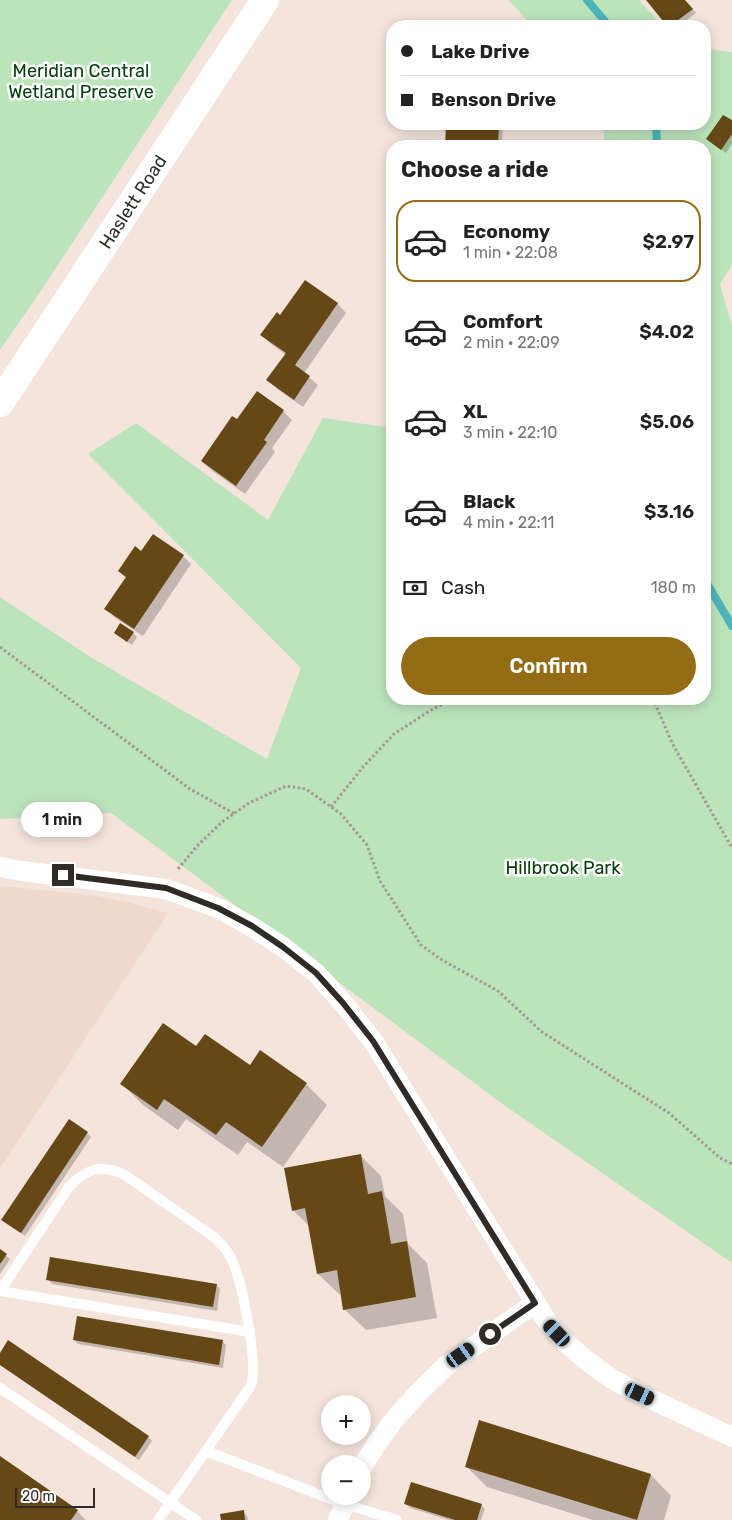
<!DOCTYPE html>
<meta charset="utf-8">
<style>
:root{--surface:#fff;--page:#f2f2f2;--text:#222;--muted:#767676;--line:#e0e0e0;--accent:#946c15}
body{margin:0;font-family:Rubik,sans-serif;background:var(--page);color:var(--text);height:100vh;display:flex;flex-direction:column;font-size:19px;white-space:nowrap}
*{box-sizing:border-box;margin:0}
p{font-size:16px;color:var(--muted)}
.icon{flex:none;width:28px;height:28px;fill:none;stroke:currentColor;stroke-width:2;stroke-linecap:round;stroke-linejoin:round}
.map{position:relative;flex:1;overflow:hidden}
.side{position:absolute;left:386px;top:140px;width:325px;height:565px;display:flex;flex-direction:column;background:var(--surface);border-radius:20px;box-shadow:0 2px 12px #0003}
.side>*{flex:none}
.top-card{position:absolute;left:386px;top:20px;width:325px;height:110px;border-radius:20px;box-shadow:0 2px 12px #0003;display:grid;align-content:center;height:110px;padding:0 15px;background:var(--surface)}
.fabs{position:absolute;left:321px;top:1395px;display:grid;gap:10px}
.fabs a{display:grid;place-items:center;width:50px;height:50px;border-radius:50%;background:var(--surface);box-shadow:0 2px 12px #0003;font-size:25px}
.scale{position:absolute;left:15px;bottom:12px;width:80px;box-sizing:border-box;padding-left:5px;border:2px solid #312b28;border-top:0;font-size:14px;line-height:18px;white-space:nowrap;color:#312b28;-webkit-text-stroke:4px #fff;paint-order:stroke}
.end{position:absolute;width:22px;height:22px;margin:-11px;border:6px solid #312b28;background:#fff;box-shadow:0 0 0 2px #fff}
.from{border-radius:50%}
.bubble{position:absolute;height:35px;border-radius:18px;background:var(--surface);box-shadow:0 2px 12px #0003;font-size:16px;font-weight:600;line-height:35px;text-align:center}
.car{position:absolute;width:15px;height:30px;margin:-15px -8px;border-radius:6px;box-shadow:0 0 4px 1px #0007;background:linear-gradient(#222 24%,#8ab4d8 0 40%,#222 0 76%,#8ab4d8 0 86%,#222 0)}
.top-card b{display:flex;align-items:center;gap:18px;height:48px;font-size:19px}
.top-card b+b{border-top:1px solid var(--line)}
.top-card i{width:12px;height:12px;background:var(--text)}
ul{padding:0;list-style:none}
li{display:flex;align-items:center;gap:15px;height:82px;margin:0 10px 8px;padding:0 5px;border:2px solid transparent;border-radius:20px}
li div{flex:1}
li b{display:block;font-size:19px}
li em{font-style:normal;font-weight:600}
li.selected{border-color:var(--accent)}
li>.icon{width:45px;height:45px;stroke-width:1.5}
h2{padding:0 15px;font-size:22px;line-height:60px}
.pay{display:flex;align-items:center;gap:12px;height:55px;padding:0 15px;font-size:19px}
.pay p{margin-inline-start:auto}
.action{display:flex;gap:10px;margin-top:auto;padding:10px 15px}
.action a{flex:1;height:58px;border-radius:30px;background:var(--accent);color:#fff;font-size:20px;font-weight:600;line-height:58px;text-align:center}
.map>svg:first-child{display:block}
</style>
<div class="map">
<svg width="732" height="1520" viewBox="0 0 732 1520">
<rect width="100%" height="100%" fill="#f4e4dc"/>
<path fill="#f0d9cc" d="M0 886 92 895 131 903 168 913 0 1168Z"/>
<path fill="#bce4bb" d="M0 0H232L38 295 0 350Z
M509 0H639L663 26H532Z
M705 49 732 52V265L720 284 732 326V1263L504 1105 111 813 0 819V597L92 658 267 759 301 668 88 454 136 423 268 520 323 418 392 428V699H705V146H605L603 124H705Z"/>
<path fill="#0003" d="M648 0H685L696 13 679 26H669Z
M732 122V143L726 153 712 143Z
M447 124H503L502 146H446Z
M305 282 338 304 346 313 304 373 318 385 303 407 277 389 268 380 286 355 271 344 262 335 281 316Z
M257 393 283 411 292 420 272 448 275 452 245 494 211 470 202 461 237 421Z
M141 553 183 556 191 564 143 636 114 617 106 608 126 578 119 571Z
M133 633 137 637 132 645 119 636Z
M250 1067 306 1084 327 1105 283 1167 247 1142 238 1155 186 1119 178 1130 143 1105 122 1084Z
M87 1133 91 1137 25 1236 7 1224Z
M361 1156 381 1176 385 1196 403 1214 408 1244 427 1263 437 1318 366 1330 345 1310 342 1294H339L318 1274 310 1227 293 1210Z
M0 1251 10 1259 0 1274Z
M48 1279 216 1285 220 1289 217 1311 52 1284Z
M74 1340 222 1341 226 1345 223 1368 78 1344Z
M0 1355 148 1437 152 1441 139 1460 0 1365Z
M0 1457 77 1511 86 1520H0Z
M466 1466 651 1475 671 1496 664 1520H593L487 1487Z
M406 1504 481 1505 485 1509 481 1520H449L410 1508Z
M243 1512 247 1516 248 1520H222Z"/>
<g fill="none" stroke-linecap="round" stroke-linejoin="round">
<path stroke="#4db5ba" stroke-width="8" d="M587 0 609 26
M656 124 657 146
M705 580 732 626"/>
</g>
<path fill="#664716" d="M646 0H685L693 9 670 26H667Z
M723 115 732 120V134L721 150 706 139Z
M446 124H499L498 146H445Z
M305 280 338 303 295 365 310 376 294 400 266 380 286 353 260 335 277 312 280 315Z
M257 391 284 410 264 440 267 442 236 486 201 461 232 416 237 419Z
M153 534 184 555 134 629 104 609 126 577 118 571 135 546 141 551Z
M120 623 134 632 127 642 114 633Z
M163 1023 196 1046 205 1034 250 1065 260 1050 307 1083 262 1147 226 1122 216 1135 164 1099 157 1110 120 1084Z
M69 1119 88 1132 21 1233 1 1220Z
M361 1154 368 1194 382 1191 391 1244 407 1241 416 1297 343 1310 337 1270 317 1274 305 1208 292 1211 284 1168Z
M0 1249 7 1254 0 1264Z
M50 1257 217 1284 213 1307 46 1280Z
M77 1316 223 1340 219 1365 73 1340Z
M8 1340 149 1436 135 1457 0 1365V1353Z
M479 1420 651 1474 637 1520 465 1467Z
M0 1456 78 1510 71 1520H0Z
M411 1482 482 1504 477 1520H455L404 1504Z
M244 1510 245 1520H221L220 1514Z"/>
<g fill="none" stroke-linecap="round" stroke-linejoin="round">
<path stroke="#a49892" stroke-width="3" stroke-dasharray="2.5 2.5" stroke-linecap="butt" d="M0 647 190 789 235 814
M652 699 654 701 672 743 732 848
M331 807 363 767 394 734 431 710 453 699
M178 869 197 846 222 822 249 803 286 786 306 789 341 814 367 845 380 881 421 945 442 960 498 991 542 1032 669 1113 720 1158 732 1164"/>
<path stroke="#fff" stroke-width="10" d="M0 1291 69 1187C87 1168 101 1164 125 1175L214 1237C222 1245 230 1253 234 1265 242 1285 260 1370 250 1387L158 1520
M0 1291 250 1332
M0 1388 196 1520
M206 1451 344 1504 397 1520"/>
<path stroke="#fff" stroke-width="20" d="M0 867 22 871 166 889 218 908 252 927 283 947 316 973 343 1003 373 1041 548 1323 566 1343 587 1361 612 1379 640 1394 732 1437
M362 1467 377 1443 398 1415 421 1390 446 1366 535 1303
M338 1520 348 1496"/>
<path stroke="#fff" stroke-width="28" d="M0 403 265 0"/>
</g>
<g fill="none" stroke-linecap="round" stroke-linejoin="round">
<path stroke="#312b28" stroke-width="6" d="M63 875 166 888 218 908 252 926 283 947 316 973 343 1003 373 1041 535 1303 490 1334"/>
</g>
<g text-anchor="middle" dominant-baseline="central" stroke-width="5" stroke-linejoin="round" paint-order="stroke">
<g font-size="18" fill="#04400a" stroke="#fff">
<text x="81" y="71">Meridian Central<tspan x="81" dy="21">Wetland Preserve</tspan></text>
<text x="563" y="868">Hillbrook Park</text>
</g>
<g font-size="18" fill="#312b28" stroke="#fff">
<text transform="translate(133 202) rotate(-57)">Haslett Road</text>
</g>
</g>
</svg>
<div class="fabs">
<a>+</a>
<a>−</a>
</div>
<div class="scale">20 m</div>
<i class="end from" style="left:490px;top:1334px"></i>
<i class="end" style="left:63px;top:875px"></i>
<div class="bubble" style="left:21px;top:802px;width:82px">1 min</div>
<i class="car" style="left:557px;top:1333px;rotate:316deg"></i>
<i class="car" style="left:461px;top:1355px;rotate:55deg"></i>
<i class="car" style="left:640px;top:1394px;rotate:115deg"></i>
<div class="top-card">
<b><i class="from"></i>Lake Drive</b>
<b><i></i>Benson Drive</b>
</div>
<section class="side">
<h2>Choose a ride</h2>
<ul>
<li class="selected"><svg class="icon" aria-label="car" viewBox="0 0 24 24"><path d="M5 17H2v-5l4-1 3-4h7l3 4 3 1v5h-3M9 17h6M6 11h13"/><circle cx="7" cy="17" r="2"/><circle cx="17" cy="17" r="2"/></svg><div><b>Economy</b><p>1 min · 22:08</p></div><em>$2.97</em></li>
<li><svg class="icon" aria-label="car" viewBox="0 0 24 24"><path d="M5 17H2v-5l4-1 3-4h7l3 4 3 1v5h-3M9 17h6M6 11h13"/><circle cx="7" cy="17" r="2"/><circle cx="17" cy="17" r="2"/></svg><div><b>Comfort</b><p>2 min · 22:09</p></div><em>$4.02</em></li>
<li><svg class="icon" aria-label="car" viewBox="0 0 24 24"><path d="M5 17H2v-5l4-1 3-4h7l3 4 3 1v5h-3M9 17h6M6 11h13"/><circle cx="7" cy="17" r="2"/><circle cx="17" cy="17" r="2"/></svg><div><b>XL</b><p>3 min · 22:10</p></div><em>$5.06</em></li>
<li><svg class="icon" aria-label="car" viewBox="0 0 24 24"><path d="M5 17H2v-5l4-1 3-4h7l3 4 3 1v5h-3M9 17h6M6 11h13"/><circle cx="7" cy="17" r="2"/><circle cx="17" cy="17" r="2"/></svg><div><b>Black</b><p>4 min · 22:11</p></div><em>$3.16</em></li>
</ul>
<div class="pay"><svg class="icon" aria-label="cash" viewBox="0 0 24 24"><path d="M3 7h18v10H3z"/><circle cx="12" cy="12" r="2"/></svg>Cash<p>180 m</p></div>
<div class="action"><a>Confirm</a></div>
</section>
</div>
